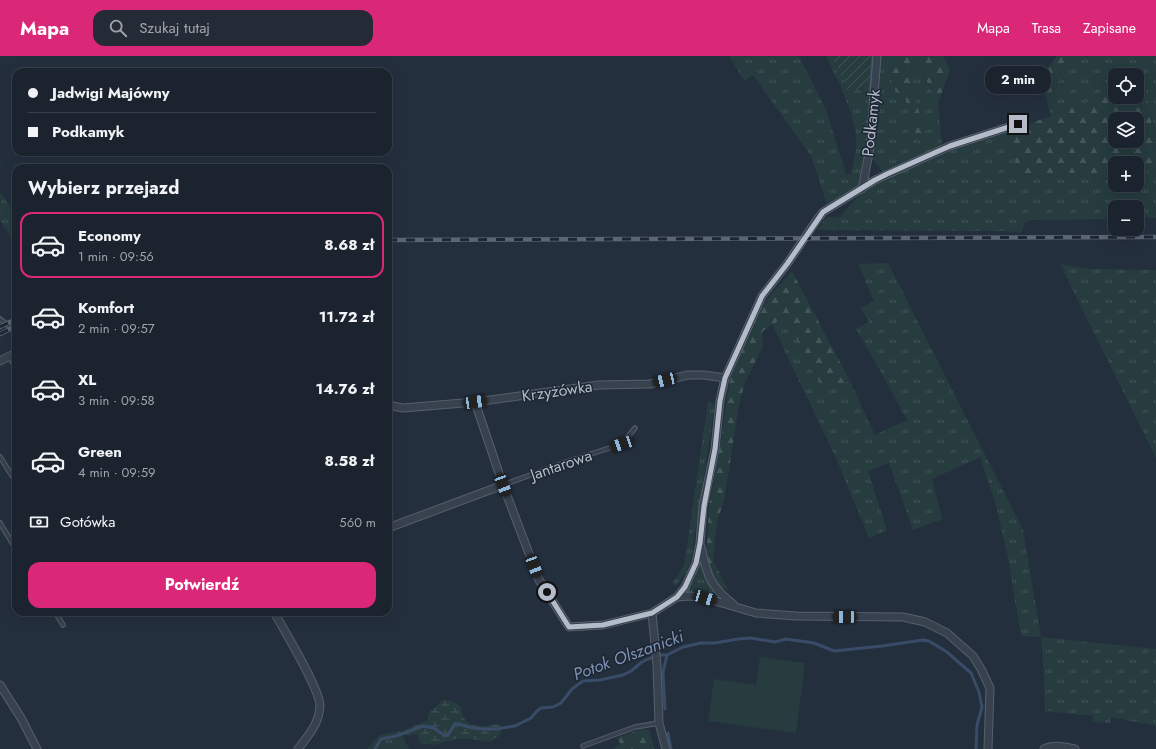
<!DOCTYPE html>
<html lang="pl">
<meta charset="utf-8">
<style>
:root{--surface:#1b232e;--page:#242b36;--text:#f1f3f6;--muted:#a0a4aa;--line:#39404a;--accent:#db2777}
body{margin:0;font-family:Jost,sans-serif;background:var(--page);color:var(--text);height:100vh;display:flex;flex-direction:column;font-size:15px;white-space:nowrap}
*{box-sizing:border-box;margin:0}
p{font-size:13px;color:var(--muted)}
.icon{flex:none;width:22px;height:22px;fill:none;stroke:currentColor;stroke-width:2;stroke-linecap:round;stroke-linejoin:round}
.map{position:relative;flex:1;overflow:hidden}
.drawer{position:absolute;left:12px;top:108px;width:380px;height:452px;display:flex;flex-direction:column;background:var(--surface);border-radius:12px;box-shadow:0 4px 16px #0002,0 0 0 1px var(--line)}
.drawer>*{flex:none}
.hud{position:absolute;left:12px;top:12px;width:380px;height:88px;border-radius:12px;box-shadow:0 4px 16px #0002,0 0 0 1px var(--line);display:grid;align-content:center;height:88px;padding:0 16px;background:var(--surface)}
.fabs{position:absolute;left:1108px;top:12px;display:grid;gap:8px}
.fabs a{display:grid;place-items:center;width:36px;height:36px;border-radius:8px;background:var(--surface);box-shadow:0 4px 16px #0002,0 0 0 1px var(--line);font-size:20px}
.end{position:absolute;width:18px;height:18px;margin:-9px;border:5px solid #b4bcc9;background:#111;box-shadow:0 0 0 2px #111}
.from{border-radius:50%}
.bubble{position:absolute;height:28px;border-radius:12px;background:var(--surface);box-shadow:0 4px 16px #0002,0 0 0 1px var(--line);font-size:13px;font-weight:700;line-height:28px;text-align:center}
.car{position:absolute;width:12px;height:24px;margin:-12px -6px;border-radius:5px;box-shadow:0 0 3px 1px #0007;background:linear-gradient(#222 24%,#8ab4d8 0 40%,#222 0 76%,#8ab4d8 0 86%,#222 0)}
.hud b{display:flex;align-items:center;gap:14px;height:38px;font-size:15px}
.hud b+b{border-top:1px solid var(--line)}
.hud i{width:10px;height:10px;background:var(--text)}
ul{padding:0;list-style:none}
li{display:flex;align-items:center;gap:12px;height:66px;margin:0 8px 6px;padding:0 8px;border:2px solid transparent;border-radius:12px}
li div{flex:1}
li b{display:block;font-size:15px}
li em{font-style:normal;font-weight:700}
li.selected{border-color:var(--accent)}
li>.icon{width:36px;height:36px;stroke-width:1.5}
h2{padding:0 16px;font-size:18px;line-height:48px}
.pay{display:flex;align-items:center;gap:10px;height:44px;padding:0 16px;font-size:15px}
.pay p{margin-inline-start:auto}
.primary-button{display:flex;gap:8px;margin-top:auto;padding:8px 16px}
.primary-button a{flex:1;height:46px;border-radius:12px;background:var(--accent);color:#fff;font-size:16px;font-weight:700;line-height:46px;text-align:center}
header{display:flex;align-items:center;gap:24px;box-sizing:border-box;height:56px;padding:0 20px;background:var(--accent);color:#fff}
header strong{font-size:19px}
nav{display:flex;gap:22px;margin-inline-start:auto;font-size:14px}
.search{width:280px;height:36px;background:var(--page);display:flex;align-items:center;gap:10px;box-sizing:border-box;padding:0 14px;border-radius:12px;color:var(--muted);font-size:15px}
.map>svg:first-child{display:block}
</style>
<header>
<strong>Mapa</strong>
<div class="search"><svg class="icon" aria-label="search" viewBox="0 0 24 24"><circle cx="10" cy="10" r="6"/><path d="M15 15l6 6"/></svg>Szukaj tutaj</div>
<nav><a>Mapa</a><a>Trasa</a><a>Zapisane</a></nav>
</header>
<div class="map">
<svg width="1156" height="693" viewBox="0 0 1156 693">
<defs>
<pattern id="grass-tufts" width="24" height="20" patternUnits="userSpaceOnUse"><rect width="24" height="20" fill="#263c3f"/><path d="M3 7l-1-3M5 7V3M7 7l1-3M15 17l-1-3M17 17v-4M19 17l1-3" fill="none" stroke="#435659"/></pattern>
<pattern id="forest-firs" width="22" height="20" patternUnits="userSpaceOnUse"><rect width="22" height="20" fill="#263c3f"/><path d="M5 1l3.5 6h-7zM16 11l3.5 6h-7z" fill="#435659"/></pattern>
<pattern id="wetland-marsh" width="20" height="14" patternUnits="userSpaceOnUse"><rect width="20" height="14" fill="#263c3f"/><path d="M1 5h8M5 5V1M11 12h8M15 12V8" fill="none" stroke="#435659"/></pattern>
<pattern id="garden-furrows" width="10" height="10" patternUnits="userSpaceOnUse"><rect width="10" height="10" fill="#263c3f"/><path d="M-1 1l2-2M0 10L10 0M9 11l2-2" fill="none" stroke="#435659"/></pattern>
</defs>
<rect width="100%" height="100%" fill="#242f3e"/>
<path fill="url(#grass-tufts)" d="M729 0H799L826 54 846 118H851C853 106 858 93 856 81 853 52 838 26 826 0H832L848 36 872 30C870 67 871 100 855 135L843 138 827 148 811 100 753 19 744 25Z
M880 0H886L895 35 905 42 918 84 926 83 907 15 919 10 938 47 942 91 883 116 873 103Z
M1090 0H1156V92L1144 26 1137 28V19H1115V36L1051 60 1045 37 1055 34 1066 6Z
M1007 76 1020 124 1034 121 1115 119V129H1137V117L1156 114V162H1137V151H1115V163L1031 164 1025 167 1021 177 1007 175 817 174 827 161 838 162 860 139 875 125 955 93Z
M0 136 16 159V189L0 164Z
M888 207 1023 474 1041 581 1156 593V670L1111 661 1110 667 1093 666V660L1045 655 1044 620 1041 581 1021 580 1007 497 995 446 980 401 932 423 942 463 913 474 889 407 868 415 887 474 869 482 836 402 772 268 784 260 823 332 850 325 875 379 907 364 872 300 856 273 869 266 861 252 874 245 858 208Z
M1060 208 1092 213 1156 214V402Z
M708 345 715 348 691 504 686 516 676 530 672 527 684 510Z
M699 504C705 521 709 531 722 543L721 545 688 536 687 534Z
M400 675 409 693H367L380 679Z"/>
<path fill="url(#forest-firs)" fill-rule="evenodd" d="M886 0H943L950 14 938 47 919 10 907 15 927 83 918 85 905 42 895 35Z
M1057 0H1090L1066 6 1055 34 1045 37 1039 23Z
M1144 26 1156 92V114L1137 117V107H1115V119L1034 121 1020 124 1007 76 1115 36V41H1137V28ZM1115 63H1137V85H1115Z
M792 215 850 325 823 332 784 260 762 276 763 291 745 326 739 349 724 445 717 465 713 505 728 533 720 531 706 505 709 449 719 396 730 324 753 265 771 238Z
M642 673 650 674 654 693H612L620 688 617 682Z"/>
<path fill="url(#wetland-marsh)" d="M443 644C471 645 455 661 471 668 479 672 490 669 499 668L502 672 501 676 498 681 489 686 472 683H456L434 689 420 687 417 678 406 680 403 676 405 674 428 664V657Z"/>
<path fill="url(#garden-furrows)" d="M832 0H871L872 30 848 36Z"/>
<path fill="#263c3f" d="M760 601 805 607 796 677 708 665 714 623 756 629Z"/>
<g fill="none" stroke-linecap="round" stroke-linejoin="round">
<path stroke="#394c67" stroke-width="3" d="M870 40 873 0
M665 653 663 616 667 599
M668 677 671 693
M375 693 381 683 396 680 423 670 434 672 445 680 448 679 455 668H459L472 672 483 673H496L515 670 531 662 537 655 541 652 553 651 561 647 572 633 583 625 600 624 623 619 631 615 642 606 648 603 660 599H667L683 591 701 587H715L738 583 751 582 775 586 786 583 814 587 834 595 882 590 923 584 929 585 947 596 971 617 979 636 982 651 977 669 976 693"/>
<defs>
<path id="service" d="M0 263 16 276
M9 300 16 312
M0 401 16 426
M503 429 569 405 622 388 635 372
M0 467 16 493
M55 556 63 569
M583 690 635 671 659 667"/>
<path id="minor" d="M862 133 870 92 877 0
M0 305 16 297
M475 346 503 429 539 524 569 571 603 569 652 557 677 541 689 540 705 542 756 557 796 560 903 561 925 566 947 577 973 600 981 613 990 632 988 693
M388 349 403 352 475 346 599 329 650 328 688 319H704L725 322
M388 472 503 429
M701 491C707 520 710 530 733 548
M677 541 685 531 696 507 700 487 703 450 715 393 720 345 725 322 762 240 787 208 816 165 823 156 875 124 950 90 1018 68
M274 556C284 574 320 633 320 650 319 668 308 680 298 693
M652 557 657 609 659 667 666 693
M0 629 21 662 37 693
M1044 693C1054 688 1065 691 1075 693"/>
</defs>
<use href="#service" stroke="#565f6c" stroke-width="5.5"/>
<use href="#minor" stroke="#565f6c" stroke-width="9"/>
<use href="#service" stroke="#38414e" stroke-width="3.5"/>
<use href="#minor" stroke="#38414e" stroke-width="7"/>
<defs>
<path id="rail" d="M388 184 1156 181
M0 271 16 263
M0 278 16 270"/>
</defs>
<use href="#rail" stroke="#5a6575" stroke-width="4.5"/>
<use href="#rail" stroke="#1d2633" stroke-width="3" stroke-dasharray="9" stroke-linecap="butt"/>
</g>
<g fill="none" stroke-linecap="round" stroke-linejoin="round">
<path stroke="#b4bcc9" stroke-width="5" d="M547 536 569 571 603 569 652 557 677 541 685 531 696 507 700 487 704 450 715 393 720 345 725 322 762 240 787 208 823 156 875 124 887 118 950 90 1018 68"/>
</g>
<g text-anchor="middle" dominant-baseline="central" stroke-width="3" stroke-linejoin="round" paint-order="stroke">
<g font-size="16" fill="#b4bcc9" stroke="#1d2633">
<text transform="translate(871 67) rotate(-84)">Podkamyk</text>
<text transform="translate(557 335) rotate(-8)">Krzyżówka</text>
<text transform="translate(561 409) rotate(-19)">Jantarowa</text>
</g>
<g font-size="17" font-style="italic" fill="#7c92b1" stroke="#1d2633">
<text transform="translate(628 599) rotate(-20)">Potok Olszanicki</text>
</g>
</g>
</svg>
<div class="fabs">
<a><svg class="icon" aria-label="locate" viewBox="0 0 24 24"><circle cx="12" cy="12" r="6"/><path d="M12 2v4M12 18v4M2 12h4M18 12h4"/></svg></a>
<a><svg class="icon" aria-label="layers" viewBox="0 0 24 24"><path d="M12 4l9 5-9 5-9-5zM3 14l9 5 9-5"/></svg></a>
<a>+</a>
<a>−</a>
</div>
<i class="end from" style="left:547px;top:536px"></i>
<i class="end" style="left:1018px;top:68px"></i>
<div class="bubble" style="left:985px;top:10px;width:66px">2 min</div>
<i class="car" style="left:665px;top:324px;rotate:257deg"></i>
<i class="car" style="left:475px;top:346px;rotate:82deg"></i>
<i class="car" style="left:622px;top:388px;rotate:252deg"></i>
<i class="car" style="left:503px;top:429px;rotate:159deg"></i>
<i class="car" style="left:534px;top:510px;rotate:159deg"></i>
<i class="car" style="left:705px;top:542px;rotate:107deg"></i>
<i class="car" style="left:845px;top:561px;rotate:270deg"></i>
<div class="hud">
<b><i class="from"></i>Jadwigi Majówny</b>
<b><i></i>Podkamyk</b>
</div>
<section class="drawer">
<h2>Wybierz przejazd</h2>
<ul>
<li class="selected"><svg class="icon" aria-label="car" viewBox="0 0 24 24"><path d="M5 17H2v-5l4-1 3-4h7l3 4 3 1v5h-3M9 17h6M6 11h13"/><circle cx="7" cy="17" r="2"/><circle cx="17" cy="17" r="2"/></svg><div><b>Economy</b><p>1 min · 09:56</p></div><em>8.68 zł</em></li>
<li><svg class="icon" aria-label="car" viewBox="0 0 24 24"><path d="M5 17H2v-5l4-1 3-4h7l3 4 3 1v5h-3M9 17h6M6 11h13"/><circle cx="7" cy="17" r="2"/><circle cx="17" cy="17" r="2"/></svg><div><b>Komfort</b><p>2 min · 09:57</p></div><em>11.72 zł</em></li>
<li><svg class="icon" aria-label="car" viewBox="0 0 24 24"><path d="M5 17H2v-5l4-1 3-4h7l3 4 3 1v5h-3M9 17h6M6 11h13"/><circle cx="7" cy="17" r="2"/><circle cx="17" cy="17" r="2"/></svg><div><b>XL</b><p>3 min · 09:58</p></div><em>14.76 zł</em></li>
<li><svg class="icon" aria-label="car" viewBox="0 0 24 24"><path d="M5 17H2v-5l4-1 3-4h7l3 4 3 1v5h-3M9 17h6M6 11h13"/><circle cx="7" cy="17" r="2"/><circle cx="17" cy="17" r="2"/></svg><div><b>Green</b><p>4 min · 09:59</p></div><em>8.58 zł</em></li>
</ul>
<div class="pay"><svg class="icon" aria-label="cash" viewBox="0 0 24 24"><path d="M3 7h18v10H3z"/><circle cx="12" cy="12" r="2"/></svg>Gotówka<p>560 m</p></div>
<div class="primary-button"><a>Potwierdź</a></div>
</section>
</div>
